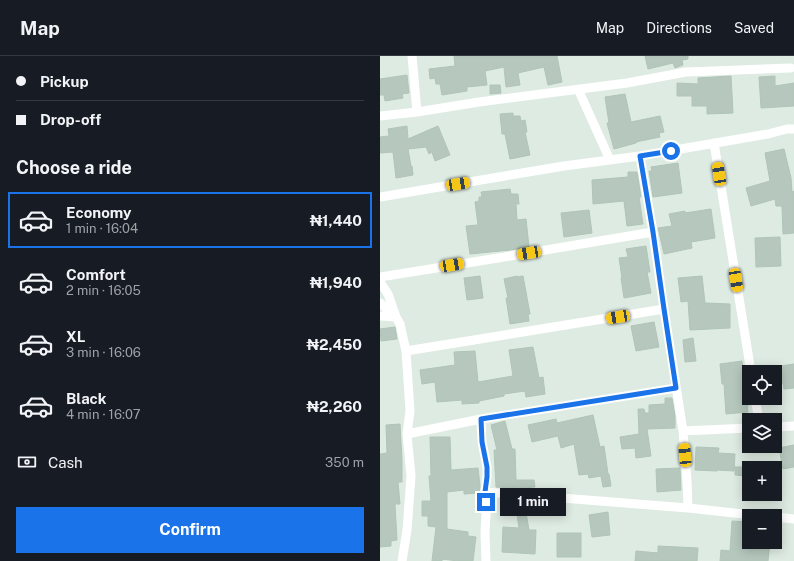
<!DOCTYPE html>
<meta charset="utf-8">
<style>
:root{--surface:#171b24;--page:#242831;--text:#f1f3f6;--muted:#9ea1a6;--line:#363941;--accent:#1a73e8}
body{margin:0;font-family:"Public Sans",sans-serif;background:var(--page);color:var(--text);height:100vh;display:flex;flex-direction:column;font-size:15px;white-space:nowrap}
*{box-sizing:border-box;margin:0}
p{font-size:13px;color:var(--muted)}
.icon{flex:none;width:22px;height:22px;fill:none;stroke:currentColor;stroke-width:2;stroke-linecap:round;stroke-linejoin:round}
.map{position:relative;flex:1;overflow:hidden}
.drawer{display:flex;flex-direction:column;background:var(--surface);width:380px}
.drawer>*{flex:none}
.top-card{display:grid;align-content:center;height:88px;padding:0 16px;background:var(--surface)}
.controls{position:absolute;left:362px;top:309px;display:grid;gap:8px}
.controls a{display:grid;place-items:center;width:40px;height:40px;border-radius:0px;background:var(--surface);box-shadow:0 2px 10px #0003;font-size:20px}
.end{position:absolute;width:18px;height:18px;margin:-9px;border:5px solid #1a73e8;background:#fff;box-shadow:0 0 0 2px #fff}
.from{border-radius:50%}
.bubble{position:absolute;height:28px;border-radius:0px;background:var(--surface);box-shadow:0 2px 10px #0003;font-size:13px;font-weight:700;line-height:28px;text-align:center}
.car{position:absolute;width:12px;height:24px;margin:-12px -6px;border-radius:5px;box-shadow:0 0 3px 1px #0007;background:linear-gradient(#f5c518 24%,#345 0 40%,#f5c518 0 76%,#345 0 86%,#f5c518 0)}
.top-card b{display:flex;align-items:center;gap:14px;height:38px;font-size:15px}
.top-card b+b{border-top:1px solid var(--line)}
.top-card i{width:10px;height:10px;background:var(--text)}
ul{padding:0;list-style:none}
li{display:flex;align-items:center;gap:12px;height:56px;margin:0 8px 6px;padding:0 8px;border:2px solid transparent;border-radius:0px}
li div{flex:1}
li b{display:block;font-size:15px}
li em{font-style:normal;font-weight:700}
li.current{border-color:var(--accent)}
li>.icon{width:36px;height:36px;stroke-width:1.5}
h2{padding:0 16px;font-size:18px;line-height:48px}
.pay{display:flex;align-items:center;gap:10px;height:44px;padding:0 16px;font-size:15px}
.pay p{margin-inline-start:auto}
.cta{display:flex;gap:8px;margin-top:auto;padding:8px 16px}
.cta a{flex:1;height:46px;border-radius:0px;background:var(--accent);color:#fff;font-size:16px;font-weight:700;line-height:46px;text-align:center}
header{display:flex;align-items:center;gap:24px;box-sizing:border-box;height:56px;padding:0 20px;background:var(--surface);border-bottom:1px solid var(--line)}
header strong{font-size:19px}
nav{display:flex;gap:22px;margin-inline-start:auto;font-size:14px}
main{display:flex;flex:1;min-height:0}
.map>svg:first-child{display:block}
</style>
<header>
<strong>Map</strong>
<nav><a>Map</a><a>Directions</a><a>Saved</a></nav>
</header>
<main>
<section class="drawer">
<div class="top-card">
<b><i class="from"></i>Pickup</b>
<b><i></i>Drop-off</b>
</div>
<h2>Choose a ride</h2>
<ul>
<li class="current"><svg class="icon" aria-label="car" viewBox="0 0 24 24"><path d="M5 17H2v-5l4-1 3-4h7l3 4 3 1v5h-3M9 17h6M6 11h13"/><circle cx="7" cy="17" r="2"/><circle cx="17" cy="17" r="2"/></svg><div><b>Economy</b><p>1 min · 16:04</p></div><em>₦1,440</em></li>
<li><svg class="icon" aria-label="car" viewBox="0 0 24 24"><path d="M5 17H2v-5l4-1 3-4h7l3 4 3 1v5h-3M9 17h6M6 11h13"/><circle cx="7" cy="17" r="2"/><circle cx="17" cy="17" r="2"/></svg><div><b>Comfort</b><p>2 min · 16:05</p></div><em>₦1,940</em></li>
<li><svg class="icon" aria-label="car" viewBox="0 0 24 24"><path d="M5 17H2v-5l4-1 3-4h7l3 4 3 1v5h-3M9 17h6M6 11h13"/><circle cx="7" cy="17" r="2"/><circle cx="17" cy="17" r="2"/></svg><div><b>XL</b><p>3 min · 16:06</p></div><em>₦2,450</em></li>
<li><svg class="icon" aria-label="car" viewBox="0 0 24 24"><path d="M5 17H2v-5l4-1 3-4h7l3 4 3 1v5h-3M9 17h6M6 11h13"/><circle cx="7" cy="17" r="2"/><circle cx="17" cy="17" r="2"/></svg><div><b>Black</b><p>4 min · 16:07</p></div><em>₦2,260</em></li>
</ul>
<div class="pay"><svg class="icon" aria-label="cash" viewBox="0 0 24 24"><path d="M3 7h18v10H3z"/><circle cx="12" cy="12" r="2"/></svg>Cash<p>350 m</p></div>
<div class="cta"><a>Confirm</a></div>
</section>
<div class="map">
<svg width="414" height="505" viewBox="0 0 414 505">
<rect width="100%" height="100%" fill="#deebe2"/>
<path fill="#b6c8bd" stroke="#b0c4b7" d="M74 0H177L182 26 168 29 164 11 138 17 140 29 126 31 124 11 105 15 107 29 87 31V35L62 39 60 28H56L55 22 50 23 49 13 75 10Z
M265 0H308V3L302 4 303 9 295 12 293 7 268 13Z
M27 19 29 37 22 38 23 42 5 45 4 39H0V23Z
M351 20 353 57 327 58V50H312V40H297V27L318 28V22Z
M395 20V30L414 27V50L381 52 379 21Z
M110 29H120L121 37 110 38Z
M245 38 251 66 280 60 284 76 279 77 280 81 256 86V87L234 93 227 67H229L225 41Z
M133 57V60H140L141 65 145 64 147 76H145L150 99 130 103 125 78H122L120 58Z
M27 70 28 83 58 70 70 99 55 105 52 96 49 98 46 91 28 93 31 110H32L33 119 16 122 13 96 0 97V81L9 80 8 73Z
M404 93 411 122 412 136 414 135V177L403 178 402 150H396L395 143 371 150 366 132 390 125 385 97Z
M298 107 302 137 273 141 269 115H272L271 111Z
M248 116H257L261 141H259L263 168 247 170 244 145 213 148 212 124 248 121Z
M130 133 131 138H138L139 148H136L137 164 146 163 149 191 130 194 90 198 86 170 98 169 95 146 99 145V141H102L101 136Z
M331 153 335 182 311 186 312 192 284 198 278 172 292 170 289 158 305 155V157Z
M209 154 212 177 184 181 181 157Z
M400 181 401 210 376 211 375 182Z
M266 190 270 216H267L271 237 244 242 241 222H242L239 202 248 201 246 193Z
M100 220 103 242 87 244 84 222Z
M137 220V221L143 220 150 258H148L149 265 130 268 126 242H128L124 223Z
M322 220 325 247 350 248V272L310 274 308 245 301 246 298 222Z
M274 266 279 291 256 295 251 270Z
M15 271 17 283 1 285 0 273Z
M313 282 316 305 305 306 303 284Z
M153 291 159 322 163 321 165 338 146 341 145 335 124 338V340L99 345V347L82 348V344L57 346 55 326 42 328 40 314 75 309 74 296 95 295 98 326 133 320 129 294Z
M362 305 365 333H366L367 341H369V349H367L368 356 346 358 344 328H342L340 308Z
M414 308V332L404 333 403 327 397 328 395 318 402 317 401 310Z
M285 342H292L295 360V372L267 373 271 400 256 402 255 392 242 393 240 381 259 378 258 353H264L265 357H269V349L285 348Z
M213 359 220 391 224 390 228 418H229L231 430 223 431 221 420 209 422 208 418 199 419 194 388 181 392 178 380 152 386 148 369 176 363 177 367Z
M125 365 132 393H135L136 424H154L155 431 143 432V433L116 431 114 394H117L111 369Z
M20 368 22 404V426H18L20 448H15L17 484 11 485V490L0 491V398L7 397 6 369Z
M50 381H70L71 414 98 412 100 430 99 437 84 438V434L67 436V473L88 476V480L96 481 93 505H78L62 503V505H52L56 471 48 470V460H42V445H51L49 420H51Z
M414 389V411L403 413 399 392Z
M316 391 339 392 338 397 355 398 354 415 337 414V415L315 414Z
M355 411H369V420L355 419Z
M300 412 301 434 277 436 276 413Z
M135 444 144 445 149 474H156L155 498 122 496 123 471 139 472Z
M228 456 230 479 212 481 209 459Z
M352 465 369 466V486H390L388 505H340L341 494 350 495Z
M177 477H201V501H177Z
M278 490 318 492 317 505H255L256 495 278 497Z"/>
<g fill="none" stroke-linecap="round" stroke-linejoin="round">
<path stroke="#fff" stroke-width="9" d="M32 0 37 56
M198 33 230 104
M0 60 37 56 99 46 247 27 306 16 411 12
M334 87 371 316
M260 100 273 176 284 253 303 375 307 424 308 452
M0 141 184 110 260 100 388 78 407 73H414
M0 221 118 202 273 176
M0 226 8 238 16 261 20 268 26 295 30 355 27 378 31 420 27 474 22 505
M0 247 16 261
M0 260 16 261
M26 295 284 253
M375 342 379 364
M395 371 414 370
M303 375 369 372
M27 378 101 363
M105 436 308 452 382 460
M395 461 414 463
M106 505 105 477 106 457 105 436 107 421V411L102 386 101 363 296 332"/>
</g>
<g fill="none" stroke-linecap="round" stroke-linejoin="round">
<path stroke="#1a73e8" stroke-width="5" d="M106 446 105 436 107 421V411L102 386 101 363 296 332 284 253 273 176 260 100 291 95"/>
</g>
</svg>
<div class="controls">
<a><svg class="icon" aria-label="locate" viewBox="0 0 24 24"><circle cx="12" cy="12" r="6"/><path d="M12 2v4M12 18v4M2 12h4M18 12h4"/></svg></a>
<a><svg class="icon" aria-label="layers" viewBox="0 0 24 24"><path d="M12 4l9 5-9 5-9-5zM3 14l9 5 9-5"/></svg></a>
<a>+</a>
<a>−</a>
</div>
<i class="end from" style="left:291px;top:95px"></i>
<i class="end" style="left:106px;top:446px"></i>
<div class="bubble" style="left:120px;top:432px;width:66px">1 min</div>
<i class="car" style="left:339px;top:118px;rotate:351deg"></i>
<i class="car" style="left:78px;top:128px;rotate:81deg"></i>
<i class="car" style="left:149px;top:197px;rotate:261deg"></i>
<i class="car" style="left:72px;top:209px;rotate:80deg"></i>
<i class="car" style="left:356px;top:224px;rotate:171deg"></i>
<i class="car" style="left:238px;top:261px;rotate:261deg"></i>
<i class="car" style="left:305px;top:399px;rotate:355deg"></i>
</div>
</main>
